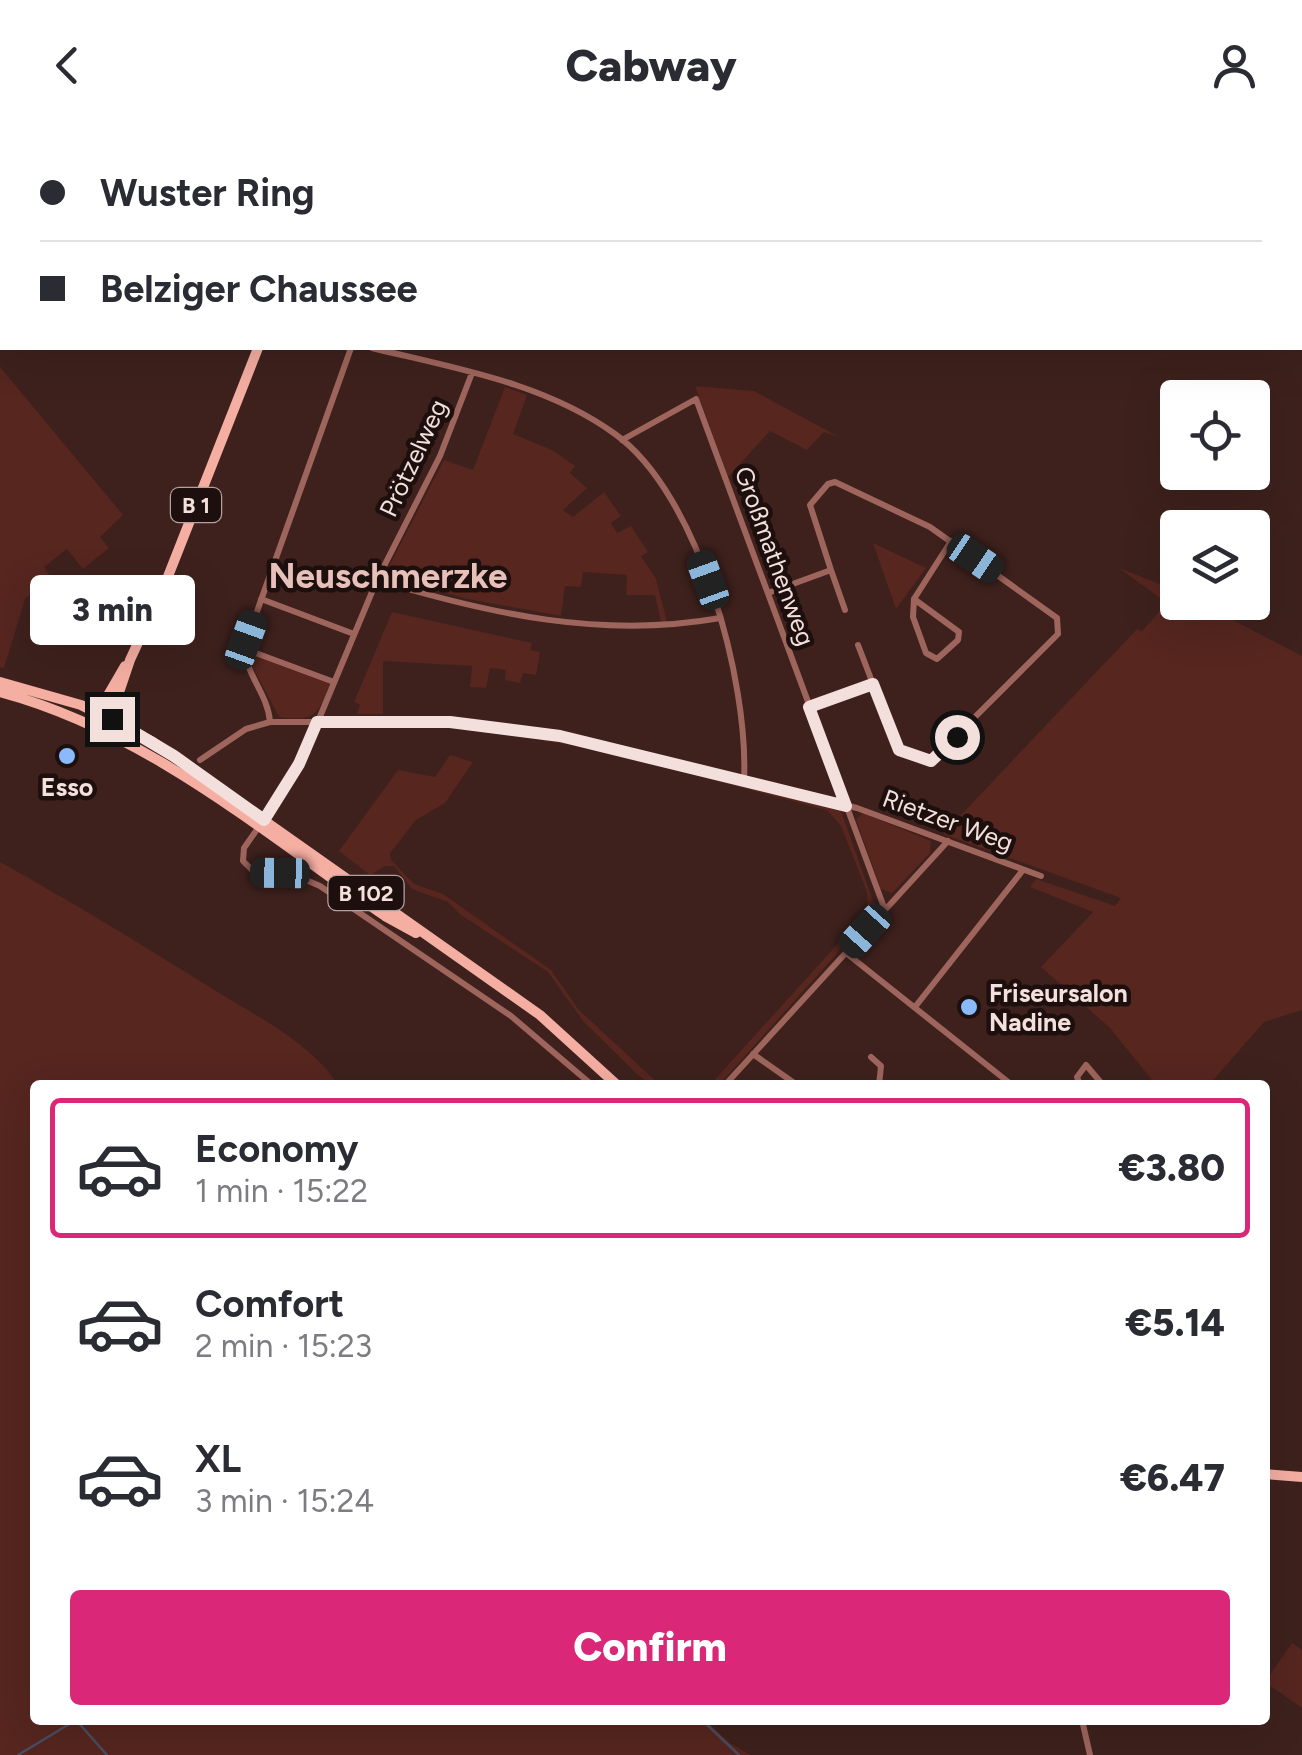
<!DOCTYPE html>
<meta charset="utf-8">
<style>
:root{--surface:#fff;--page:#f7f7f7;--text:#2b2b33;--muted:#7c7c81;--line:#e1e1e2;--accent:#db2777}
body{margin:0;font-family:Figtree,sans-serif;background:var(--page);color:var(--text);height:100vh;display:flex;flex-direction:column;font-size:38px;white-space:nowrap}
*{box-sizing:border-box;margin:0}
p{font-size:32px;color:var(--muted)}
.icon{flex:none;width:55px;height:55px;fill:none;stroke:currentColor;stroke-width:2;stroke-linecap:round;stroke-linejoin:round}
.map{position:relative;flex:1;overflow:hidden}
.details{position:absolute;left:30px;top:950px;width:1240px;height:645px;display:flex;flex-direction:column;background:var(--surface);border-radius:10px;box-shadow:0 10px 40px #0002}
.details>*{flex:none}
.hud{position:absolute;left:0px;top:0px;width:1302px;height:220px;box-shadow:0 10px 40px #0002;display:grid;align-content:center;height:220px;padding:0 40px;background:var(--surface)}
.buttons{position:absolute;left:1160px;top:250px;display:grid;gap:20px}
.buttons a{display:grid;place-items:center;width:110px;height:110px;border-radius:10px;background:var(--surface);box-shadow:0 10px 40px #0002;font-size:50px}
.end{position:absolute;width:45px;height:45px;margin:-22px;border:12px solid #f3dfdc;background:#111;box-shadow:0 0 0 5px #111}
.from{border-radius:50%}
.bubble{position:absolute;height:70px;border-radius:10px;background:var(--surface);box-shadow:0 10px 40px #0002;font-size:32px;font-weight:800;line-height:70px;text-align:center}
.car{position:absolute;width:30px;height:60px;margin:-30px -15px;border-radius:12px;box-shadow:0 0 8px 2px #0007;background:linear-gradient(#222 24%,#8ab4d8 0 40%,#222 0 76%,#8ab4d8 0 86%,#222 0)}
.hud b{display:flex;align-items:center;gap:35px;height:95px;font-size:38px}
.hud b+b{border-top:2px solid var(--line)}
.hud i{width:25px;height:25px;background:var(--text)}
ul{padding:18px 0 0;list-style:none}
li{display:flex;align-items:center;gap:30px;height:140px;margin:0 20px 15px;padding:0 20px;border:5px solid transparent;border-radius:10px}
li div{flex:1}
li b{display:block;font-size:38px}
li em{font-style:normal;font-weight:800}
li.on{border-color:var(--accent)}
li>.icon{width:90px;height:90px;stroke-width:1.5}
.primary-button{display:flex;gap:20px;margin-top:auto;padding:20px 40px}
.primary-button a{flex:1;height:115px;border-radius:10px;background:var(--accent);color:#fff;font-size:40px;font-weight:800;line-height:115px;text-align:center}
header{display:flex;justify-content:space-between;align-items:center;height:130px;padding:0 40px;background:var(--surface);font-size:45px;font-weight:800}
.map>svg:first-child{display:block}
</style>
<header><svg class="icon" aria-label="back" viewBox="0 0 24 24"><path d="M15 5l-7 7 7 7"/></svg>Cabway<svg class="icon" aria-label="person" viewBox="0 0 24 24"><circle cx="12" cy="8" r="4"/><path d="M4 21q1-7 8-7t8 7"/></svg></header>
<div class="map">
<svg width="1302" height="1625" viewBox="0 0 1302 1625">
<rect width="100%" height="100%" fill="#3e211d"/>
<path fill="#56261f" d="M0 237 123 385 100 407 109 418 83 439 67 419 44 437 50 446 25 469 4 538 0 537Z
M695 256 754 261 839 307 824 302 807 320 770 301 728 347Z
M505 257 527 265 513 304 552 320 575 336 570 343 587 358 563 380 573 387 604 362 621 386 611 393 617 403 631 396 648 422 641 426 656 449 667 492H661L655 465H626L627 445 583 442 581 457 565 456 561 486 468 469 384 446 444 330 473 340Z
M873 413 926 438 896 479Z
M1119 438 1177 461 1178 472 1200 473 1302 526V880L1264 892 1209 955H1156L1110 898 1041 837 1093 782 1030 757 1036 749 1115 776 1121 768 943 704 1137 499 1142 501 1167 473Z
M392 482 532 513 530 520 540 522 536 545 523 543 520 553 505 550 506 540 490 538 486 558 470 557 472 536 383 531V584H357L360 575 354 572Z
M251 524 331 553C317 585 316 592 279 587L247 526Z
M544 607 652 630 841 681 876 780 719 955H710L863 786 868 775 867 762 841 696 827 680 587 617 543 611Z
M450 625 473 632 445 673 416 690 390 723 391 730 414 754 443 764 551 840 578 879 660 955H652L638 945 583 891 548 842 461 785 448 772 412 759 394 736H385L370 745 339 721 398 640 435 647Z
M863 683 931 711 930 723 892 763 881 759 856 690Z
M0 732C72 772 141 814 211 858 254 885 310 911 338 955H35V1590H705L730 1613 751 1625H0Z
M1292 1513 1302 1520V1578L1265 1552Z"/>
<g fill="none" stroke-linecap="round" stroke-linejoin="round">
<path stroke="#494d61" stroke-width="2.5" d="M702 1590 739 1625
M18 1625 76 1590 107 1625"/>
<path stroke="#9e655c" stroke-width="6" d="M372 218C454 238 545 253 615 304 699 364 749 552 744 651
M472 243 440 326 377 450 306 620 279 668 244 718 243 731 254 742 292 744 320 756 511 886 592 955
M622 310 696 269 885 780
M831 440 845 480
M377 450C490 484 602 509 720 488
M768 463 831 440 810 375 828 354 835 352 930 397 1057 488 1058 504 931 631 897 617 873 554
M261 469 354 504
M914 469 913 487 926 523 937 529 958 510 959 502 914 469 951 411
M245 519 334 552
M809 577 873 554 858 515
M270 592C268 563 244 544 245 515L351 218
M200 630 246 599 270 592H450L572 608 857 678 1041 746
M846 823 1012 955
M915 877 1023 740
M753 924 797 955
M871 927 881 936 879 955
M725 955 948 711
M1080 955 1077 947 1086 935 1103 955
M1082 1590 1090 1625"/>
<path stroke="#f5aea2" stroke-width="10" d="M376 2 378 0
M0 552 81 575 153 612 540 885 617 955
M0 562C146 601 263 702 385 786L416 803
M96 586 125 536
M108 595 130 530 165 454 258 218
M1265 1344 1302 1347"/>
</g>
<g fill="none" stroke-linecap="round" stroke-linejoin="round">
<path stroke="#f3dfdc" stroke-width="12" d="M112 589 174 626 264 690 299 634 317 592H450L560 606 846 676 809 577 873 554 899 620 931 631 957 607"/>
</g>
<g fill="#8bbafc" stroke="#1c0f0d" stroke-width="4">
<circle cx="67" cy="626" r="10"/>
<circle cx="969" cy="877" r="10"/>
</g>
<g text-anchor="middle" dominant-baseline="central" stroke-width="9" stroke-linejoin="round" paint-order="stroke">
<g fill="#1c0f0d" stroke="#b2a19e" stroke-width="2.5">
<rect x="171" y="358" width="50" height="34" rx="8"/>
<rect x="328.5" y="746" width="75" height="34" rx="8"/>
</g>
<g font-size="22" font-weight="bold" fill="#f3dfdc">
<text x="196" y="375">B 1</text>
<text x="366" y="763">B 102</text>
</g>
<g font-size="25" fill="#f3dfdc" stroke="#1c0f0d">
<text transform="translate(413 328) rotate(-65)">Prötzelweg</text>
<text transform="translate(775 426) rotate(70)">Großmathenweg</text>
<text transform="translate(948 690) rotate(20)">Rietzer Weg</text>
</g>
<g font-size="25" font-weight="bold" fill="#f3dfdc" stroke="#1c0f0d">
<text x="67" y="657">Esso</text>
<text x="989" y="863" text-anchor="start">Friseursalon<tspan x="989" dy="29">Nadine</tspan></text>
</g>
<g font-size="35" font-weight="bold" fill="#e7c0b9" stroke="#1c0f0d">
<text x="388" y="446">Neuschmerzke</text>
</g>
</g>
</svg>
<div class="buttons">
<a><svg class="icon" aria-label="locate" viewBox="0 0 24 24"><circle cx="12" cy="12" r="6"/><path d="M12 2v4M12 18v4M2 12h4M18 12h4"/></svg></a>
<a><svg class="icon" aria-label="layers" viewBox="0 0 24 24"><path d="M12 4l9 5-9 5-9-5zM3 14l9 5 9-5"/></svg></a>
</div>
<i class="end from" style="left:957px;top:607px"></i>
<i class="end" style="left:112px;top:589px"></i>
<div class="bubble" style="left:30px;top:445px;width:165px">3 min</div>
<i class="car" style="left:975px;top:428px;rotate:124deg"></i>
<i class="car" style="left:708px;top:450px;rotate:340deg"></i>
<i class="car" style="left:246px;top:510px;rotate:20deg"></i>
<i class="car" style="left:280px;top:743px;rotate:271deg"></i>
<i class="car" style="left:865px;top:801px;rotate:222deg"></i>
<div class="hud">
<b><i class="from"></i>Wuster Ring</b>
<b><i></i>Belziger Chaussee</b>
</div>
<section class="details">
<ul>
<li class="on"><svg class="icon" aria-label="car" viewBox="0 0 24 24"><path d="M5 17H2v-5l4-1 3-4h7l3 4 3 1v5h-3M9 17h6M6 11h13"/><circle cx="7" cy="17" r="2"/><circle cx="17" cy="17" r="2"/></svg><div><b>Economy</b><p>1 min · 15:22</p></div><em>€3.80</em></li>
<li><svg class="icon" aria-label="car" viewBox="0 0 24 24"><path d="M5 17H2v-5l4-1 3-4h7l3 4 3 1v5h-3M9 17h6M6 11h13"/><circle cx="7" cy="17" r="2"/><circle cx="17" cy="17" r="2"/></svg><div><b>Comfort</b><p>2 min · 15:23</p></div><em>€5.14</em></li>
<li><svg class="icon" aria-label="car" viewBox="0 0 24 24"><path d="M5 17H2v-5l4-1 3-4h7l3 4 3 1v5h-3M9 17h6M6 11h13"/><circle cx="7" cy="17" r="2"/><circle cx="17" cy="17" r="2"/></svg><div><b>XL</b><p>3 min · 15:24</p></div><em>€6.47</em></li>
</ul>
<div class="primary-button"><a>Confirm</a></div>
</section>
</div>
